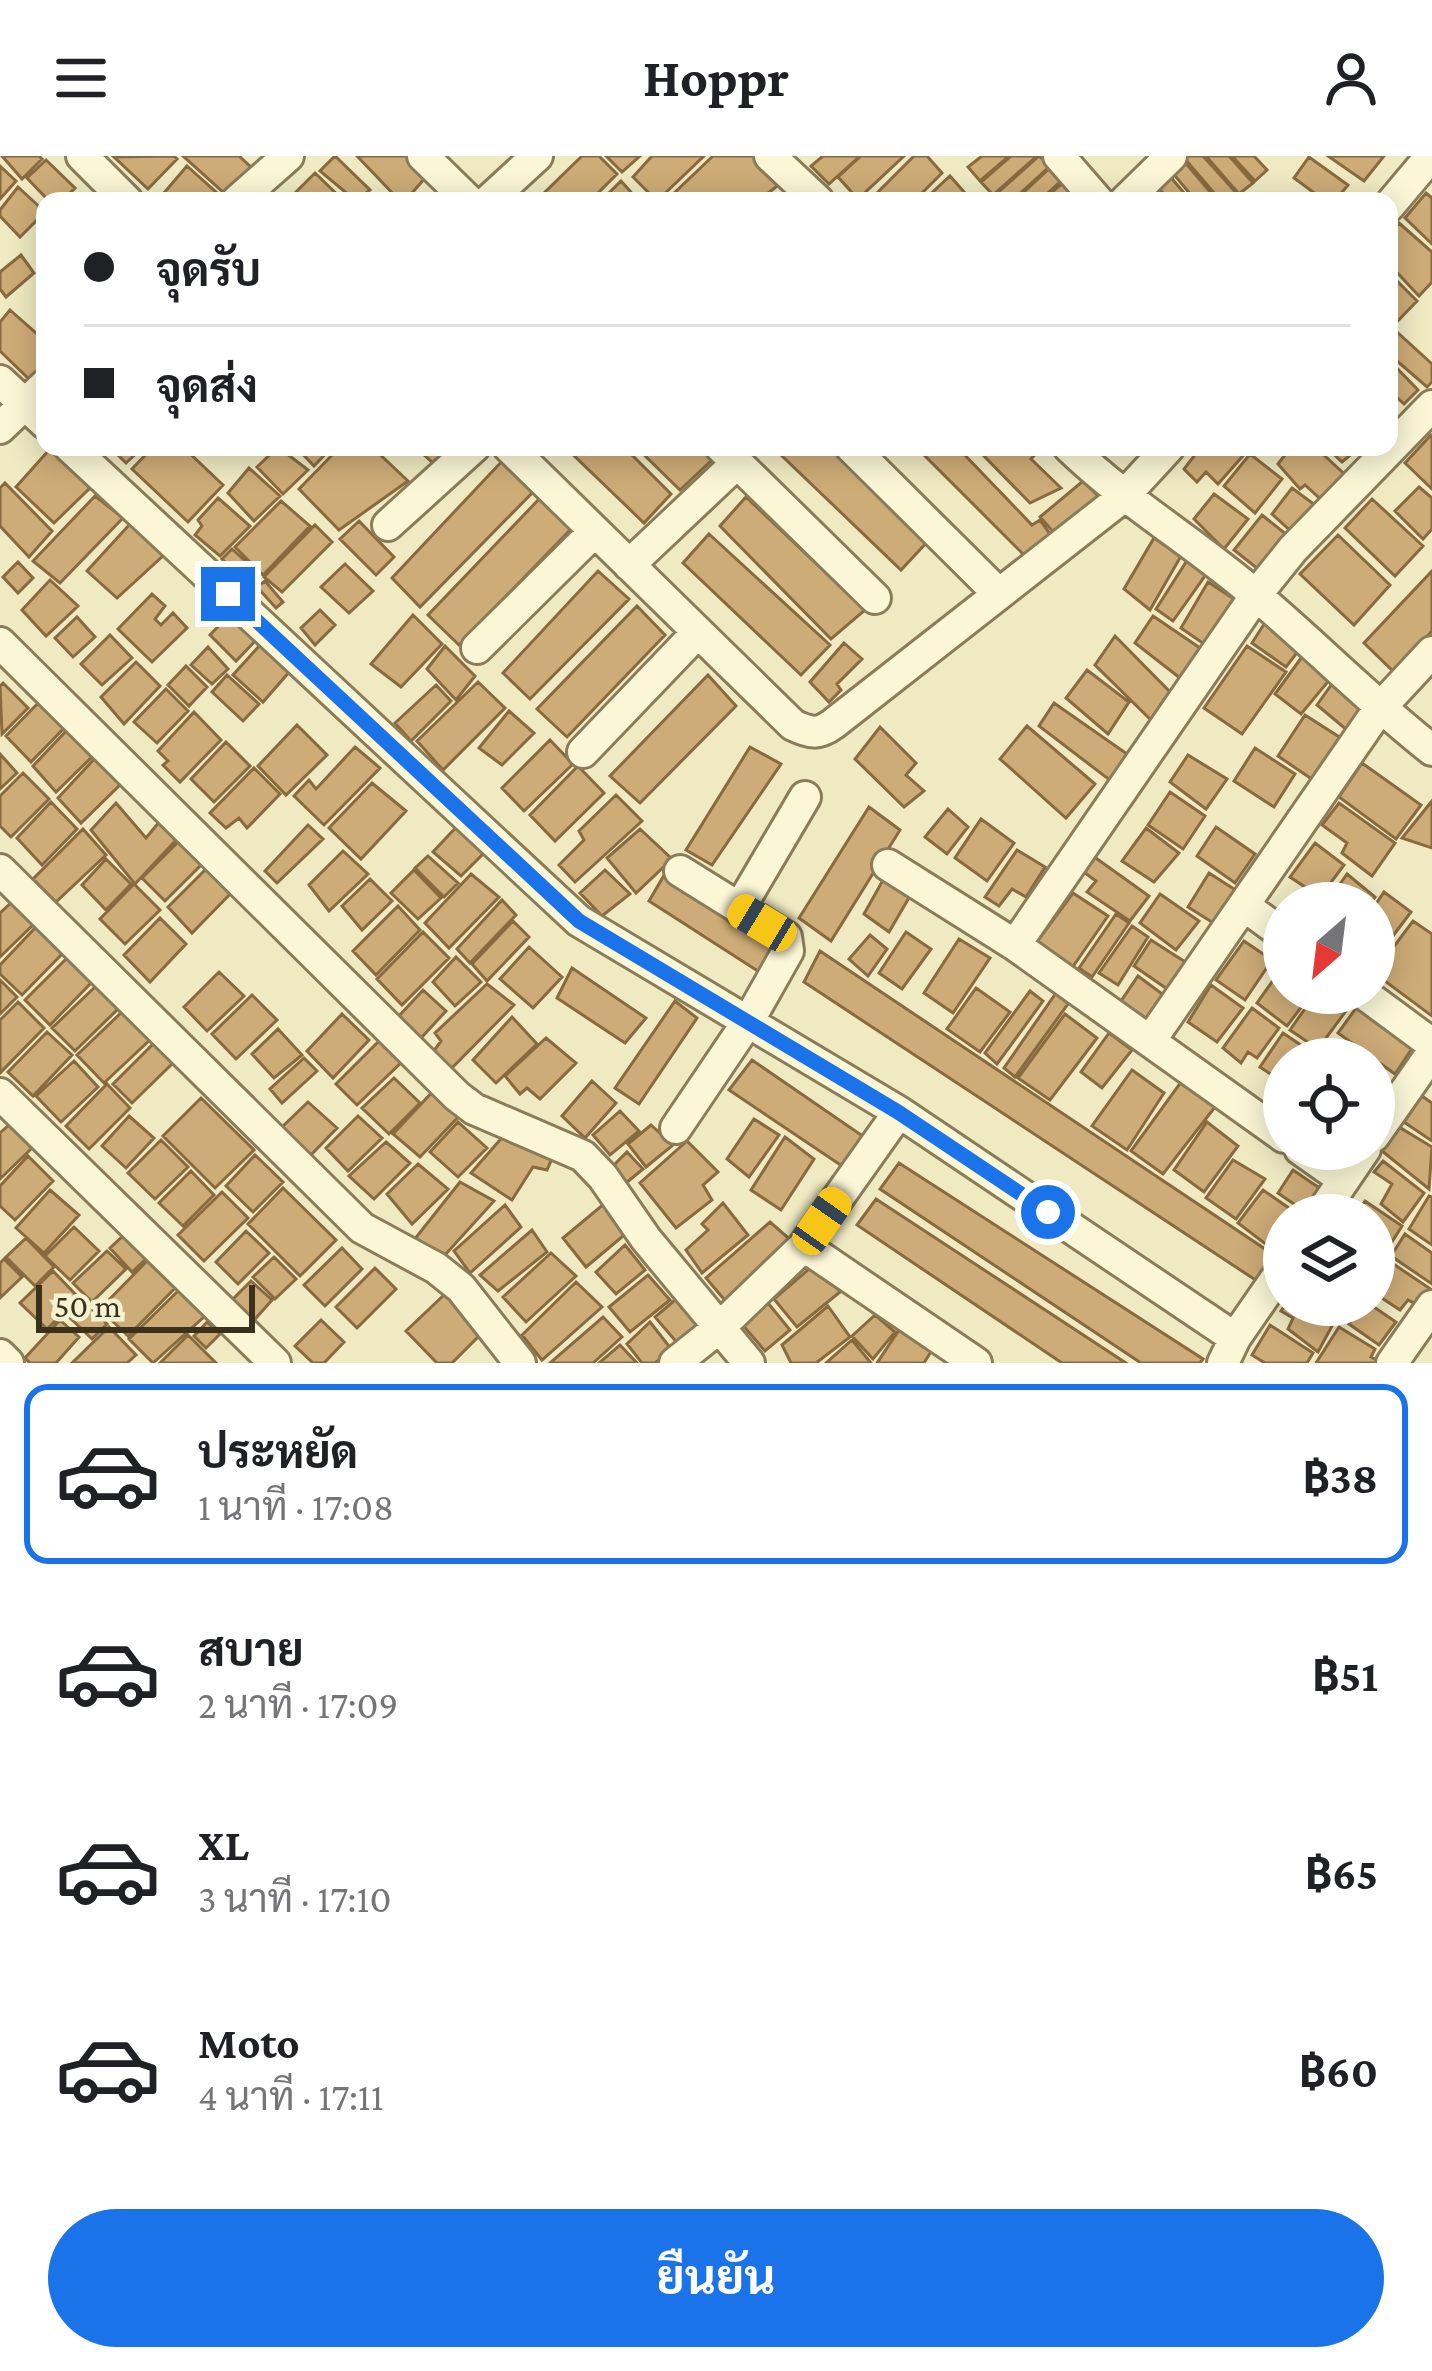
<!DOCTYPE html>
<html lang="th">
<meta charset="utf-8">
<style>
:root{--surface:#fff;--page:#f2f2f2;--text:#202124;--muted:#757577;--line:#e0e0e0;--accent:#1a73e8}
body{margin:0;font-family:"Crimson Pro",Sarabun,serif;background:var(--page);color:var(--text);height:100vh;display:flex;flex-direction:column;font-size:45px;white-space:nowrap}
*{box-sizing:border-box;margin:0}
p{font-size:39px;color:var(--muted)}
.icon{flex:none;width:66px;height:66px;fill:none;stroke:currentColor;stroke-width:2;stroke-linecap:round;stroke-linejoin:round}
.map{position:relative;height:1207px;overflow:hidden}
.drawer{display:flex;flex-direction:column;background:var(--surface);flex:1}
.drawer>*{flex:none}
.hud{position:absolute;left:36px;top:36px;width:1362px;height:264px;border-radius:24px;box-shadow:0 6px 30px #0003;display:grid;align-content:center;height:264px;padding:0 48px;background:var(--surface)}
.needle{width:78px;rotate:208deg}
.tools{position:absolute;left:1263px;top:726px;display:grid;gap:24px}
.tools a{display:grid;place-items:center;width:132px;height:132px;border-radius:50%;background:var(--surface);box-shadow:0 6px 30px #0003;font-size:60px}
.scale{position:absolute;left:36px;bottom:30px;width:219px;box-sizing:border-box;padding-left:12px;border:6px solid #39301d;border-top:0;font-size:33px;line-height:42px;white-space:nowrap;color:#39301d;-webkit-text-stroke:9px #f6f3d2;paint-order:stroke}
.end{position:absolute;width:54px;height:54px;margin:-27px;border:15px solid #1a73e8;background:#fff;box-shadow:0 0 0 6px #fff}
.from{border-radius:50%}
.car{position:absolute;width:36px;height:72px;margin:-36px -18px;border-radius:15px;box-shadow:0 0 9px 3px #0007;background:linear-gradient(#f5c518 24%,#345 0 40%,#f5c518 0 76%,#345 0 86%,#f5c518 0)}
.hud b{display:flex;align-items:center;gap:42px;height:114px;font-size:45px}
.hud b+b{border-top:3px solid var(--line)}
.hud i{width:30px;height:30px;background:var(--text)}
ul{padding:21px 0 0;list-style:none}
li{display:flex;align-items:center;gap:36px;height:180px;margin:0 24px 18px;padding:0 24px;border:6px solid transparent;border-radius:24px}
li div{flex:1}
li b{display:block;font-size:45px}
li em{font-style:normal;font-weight:700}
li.active{border-color:var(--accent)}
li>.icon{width:108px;height:108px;stroke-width:1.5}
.action{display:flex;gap:24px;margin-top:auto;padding:24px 48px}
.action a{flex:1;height:138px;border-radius:72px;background:var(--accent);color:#fff;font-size:48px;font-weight:700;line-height:138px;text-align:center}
header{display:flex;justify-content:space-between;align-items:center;height:156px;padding:0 48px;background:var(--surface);font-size:54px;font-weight:700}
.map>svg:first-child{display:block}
</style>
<header><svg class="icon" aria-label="menu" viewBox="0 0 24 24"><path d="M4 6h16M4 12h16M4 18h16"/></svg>Hoppr<svg class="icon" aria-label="person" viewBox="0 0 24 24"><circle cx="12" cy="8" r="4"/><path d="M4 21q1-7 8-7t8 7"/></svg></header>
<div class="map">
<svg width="1432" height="1207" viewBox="0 0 1432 1207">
<rect width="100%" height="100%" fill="#efeac2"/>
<path fill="#ceac77" stroke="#896a3e" stroke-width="3" d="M2 0H39L42 3 22 23Z
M174 0 177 3 148 33 114 1Z
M183 0H239L253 13 224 37Z
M335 0 370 34 356 45 320 15Z
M357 0H417L432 14 405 45H400Z
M582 0H599L617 18 590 45H543L540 41Z
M606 0H640L622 16Z
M652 0H704L657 45 633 21Z
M713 0H755L781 27 758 45H674L670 41Z
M823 0H860L829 28 811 10Z
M861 0H904L858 43 838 21Z
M914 0H927L942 17 914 45H869Z
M982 0H1009L980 25 968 11Z
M1011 0H1037L993 39 981 26Z
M1039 0 1050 10 1012 45H998L994 40Z
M1188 0H1203L1239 40 1234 45H1221L1185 3Z
M1206 0H1229L1253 27 1239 38Z
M1232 0H1254L1267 14 1255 25Z
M1328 0H1384L1364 25Z
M1309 1 1348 29 1335 45H1325L1294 22Z
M46 4 75 32 62 45H49L27 22Z
M1183 4 1218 45H1196L1171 15Z
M0 10 16 25 0 43Z
M187 10 217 37 211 45H171L163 38Z
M1051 11 1062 24 1039 45H1014Z
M315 17 343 44 301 45 294 38Z
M1167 17 1191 45H1170L1155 28Z
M950 20 972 45H923Z
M621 25 639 45H601Z
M1064 26 1074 38 1066 45H1041Z
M18 31 45 56 20 81 0 60V54Z
M1426 37 1432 42V88L1405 62Z
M1399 67 1432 96V126L1419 140 1389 108V77Z
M21 99 34 117 6 141 0 133V116Z
M1389 117 1417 145 1389 174Z
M10 154 45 185V209L31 225 0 195V166Z
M1397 176 1432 208V226L1427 231 1389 198V186Z
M1389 204 1418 234 1404 248 1389 234Z
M1431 279 1432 280V333L1405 307Z
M110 291H143L126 307Z
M153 291H183L223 329 188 366 132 313Z
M278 291 308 314 283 338 257 311Z
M296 291H332L314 310Z
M340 291H372L408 325 339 374 299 333Z
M430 291H452L433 307 423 298Z
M565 291H624L671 338 644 367Z
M636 291H699L712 304 680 334Z
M789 291H832L928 385 901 414 781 299Z
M916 291H957L1032 369 1040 364 1053 382 1028 403Z
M989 291H1042L1031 303 1061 332 1030 347 982 298Z
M1201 291H1247L1249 293 1218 328 1206 316 1197 326 1184 313Z
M1291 291H1315L1352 325 1327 349 1305 329 1300 333 1278 308Z
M1326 291H1360L1342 306Z
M49 294 93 329 54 367 16 331Z
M1250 298 1282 323 1255 357 1224 330Z
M505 302 537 332 420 451 392 422Z
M249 312 280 340 254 365 228 337Z
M1083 325 1101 343 1057 380 1040 361Z
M5 327 52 375 29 401 0 370V332Z
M1419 331 1432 342V373L1423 383 1395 355Z
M1292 332 1315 349 1293 377 1272 358Z
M1214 338 1248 363 1224 393 1194 363Z
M543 339 573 371 459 489 428 459Z
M95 340 123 362 60 427 33 405Z
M746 341 865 454 831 483 720 370Z
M218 342 250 370 220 400 195 379 202 370 198 364Z
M1372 343 1423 390 1395 420 1345 372Z
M281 345 310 370 263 419 235 391Z
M1262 359 1292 383 1263 417 1234 394Z
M359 365 394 401 376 419 340 383Z
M130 368 165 398 117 442 87 415Z
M315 369 332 386 282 436 264 421Z
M709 378 830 489 801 519 683 407Z
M1338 379 1390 429 1354 469 1300 418Z
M1154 382 1181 400 1150 454 1124 433Z
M232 393 254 413 245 425 222 403Z
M1188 403 1207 417 1173 465 1156 453Z
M18 406 33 422 18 437 3 421Z
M345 408 373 435 349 457 321 431Z
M598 415 629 443 530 543 503 517Z
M1432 415V475L1394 516 1364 487Z
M50 424 78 450 46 480 22 454Z
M265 425 283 446 276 452 257 431Z
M1208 426 1234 443 1204 488 1181 472Z
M152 438 165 450 155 463 161 469 173 457 187 472 152 506 118 473Z
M637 450 665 479 567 581 537 553Z
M320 454 335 469 315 489 301 472Z
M231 457 258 482 236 505 210 479Z
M413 459 442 488 401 531 371 508Z
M1153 460 1200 492 1180 522 1135 487Z
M77 461 95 481 73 501 55 482Z
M1266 465 1302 490 1286 511 1252 487Z
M110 479 132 502 102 529 81 508Z
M1115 480 1173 539 1153 566 1095 509Z
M844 487 862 503 837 528 841 534 829 546 810 526Z
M261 488 290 515 263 546 233 519Z
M445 490 475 520 456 544 427 513Z
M1247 490 1286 516 1242 578 1204 552Z
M208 491 228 513 212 528 191 509Z
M1304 498 1331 522 1301 558 1275 538Z
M136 506 160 530 124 568 101 541Z
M186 510 207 531 189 550 168 529Z
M1087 514 1129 546 1108 578 1066 542Z
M227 519 259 548 243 565 212 536Z
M708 519 736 550 640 647 610 620Z
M1334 525 1372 553 1354 580 1317 549Z
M478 526 505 552 443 614 417 585Z
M3 527 28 552 2 578 0 530Z
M436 529 451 545 411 585 395 567Z
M166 533 188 555 157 587 134 566Z
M42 543 69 567 31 606 6 580Z
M1054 547 1130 600 1111 625 1039 570Z
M509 555 534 577 502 609 479 592Z
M194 556 221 584 180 626 163 609 168 605 158 595Z
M1305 559 1347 586 1316 626 1278 600Z
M297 569 327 599 286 639 258 610Z
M1027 570 1095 628 1066 662 1000 603Z
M70 571 96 597 56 636 33 610Z
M880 571 916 607 906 619 924 635 904 651 855 603Z
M550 584 573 608 524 655 502 632Z
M226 586 250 610 214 646 191 623Z
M355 591 380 612 324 669 294 640 309 624 316 633Z
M750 591 781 608 712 709 686 694Z
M1255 592 1295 618 1274 651 1234 625Z
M0 598 17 617 0 633Z
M1188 599 1227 623 1206 653 1170 626Z
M97 600 124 625 81 667 58 642Z
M1362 607 1421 649 1396 683 1339 641Z
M578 610 604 637 555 685 530 659Z
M254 612 280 638 247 672 239 662 226 672 210 657Z
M23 617 49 643 11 681 0 670V640Z
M372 627 406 655 361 703 329 672Z
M1170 636 1205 660 1183 693 1148 669Z
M616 639 642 665 575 726 559 709 584 684 579 675Z
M1432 645V692L1402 682Z
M51 646 77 673 42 709 17 682Z
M116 647 146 682 160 665 178 682 135 728 91 674Z
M1339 647 1395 687 1372 720 1342 697 1347 687 1322 669Z
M869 651 900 674 831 785 799 762Z
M948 653 968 671 947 698 925 681Z
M981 663 1014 687 987 725 955 702Z
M460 667 488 693 461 720 433 696Z
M308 669 323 683 277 727 265 715Z
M1216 671 1255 698 1235 727 1197 700Z
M1146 672 1179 697 1154 726 1122 705Z
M83 673 106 699 56 746 33 723Z
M640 673 672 703 636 737 607 702Z
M180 684 205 705 165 745 142 722Z
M1315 687 1344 709 1320 741 1290 721Z
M1017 694 1045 711 1026 741 1012 733 999 750 985 741Z
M343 695 368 718 329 755 309 729Z
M428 700 458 727 444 741 415 712Z
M1093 700 1149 740 1130 765 1087 736 1096 725 1081 714Z
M106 703 131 728 106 754 82 729Z
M209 710 234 734 192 777 168 751Z
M414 714 441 742 418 763 391 737Z
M605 714 630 738 602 760 580 737Z
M666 716 780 793 764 819 649 745Z
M1209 717 1237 735 1215 768 1188 751Z
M471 718 499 741 449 792 425 767Z
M1347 718 1375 741 1371 747H1327Z
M370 723 392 745 362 774 342 750Z
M883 724 910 740 889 776 864 758Z
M134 728 160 754 125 788 100 763Z
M1384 736 1411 756 1374 805V751Z
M1073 737 1108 760 1072 812 1036 787Z
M1160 738 1199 765 1176 794 1140 767Z
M502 744 516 759 470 807 457 793Z
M13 745 35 767 0 801V757Z
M398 750 420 774 376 819 353 795Z
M1116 758 1129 767 1092 821 1079 812Z
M160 762 186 788 150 826 124 799Z
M513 765 529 781 487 825 472 808Z
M1413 765 1432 778V860L1374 817Z
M1132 770 1148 781 1118 829 1099 817Z
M36 771 63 797 22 839 0 818V809Z
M423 776 449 802 402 849 377 823Z
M906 776 931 793 902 833 879 817Z
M870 779 887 793 868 820 849 803Z
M959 783 990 802 953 857 924 837Z
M1151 784 1190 809 1173 837 1134 810Z
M1244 785 1272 804 1245 844 1216 824Z
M529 791 562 821 533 852 500 823Z
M820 795 1274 1099 1257 1125 804 826Z
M456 801 481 826 455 850 433 826Z
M67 802 92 826 50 869 25 844Z
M1284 809V837H1312L1287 870 1257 847Z
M572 812 646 862 625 887 557 842Z
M219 816 244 840 207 875 184 851Z
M1138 820 1165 840 1148 864 1121 845Z
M0 824 17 841 0 858Z
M487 828 514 849 451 913 433 896 441 885 435 877Z
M1211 829 1243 852 1217 886 1188 866Z
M96 830 118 853 75 895 52 872Z
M976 832 1010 856 980 896 947 873Z
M423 834 446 855 421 882 399 860Z
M1030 835 1043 845 997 908 985 897Z
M1056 837 1068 848 1015 921 1004 912Z
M1316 837H1344L1354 844 1318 893 1290 874Z
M252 839 277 864 236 903 212 878Z
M675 845 697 862 639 948 615 932Z
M18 846 44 872 0 917V864Z
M1359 848 1415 888 1395 918 1338 877Z
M1252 852 1279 872 1257 902 1248 896 1241 907 1223 892Z
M125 853 153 881 104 927 77 899Z
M342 858 369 884 333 922 307 895Z
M1065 858 1097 882 1050 944 1018 922Z
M512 861 537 888 496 927 473 904Z
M278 873 302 899 274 922 252 898Z
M47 876 72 899 33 940 8 916Z
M1109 877 1132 894 1102 932 1081 916Z
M1283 877 1317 900 1284 903V927L1260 911Z
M383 881 406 902 357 949 336 928Z
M546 882 576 907 540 943 527 932 520 938 505 920Z
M154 887 174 906 132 947 113 928Z
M304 902 317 915 282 947 270 933Z
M752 904 867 983 845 1012 729 934Z
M74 905 98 931 61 966 36 940Z
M1132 914 1164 937 1127 994 1092 970Z
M394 922 420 947 389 978 362 952Z
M592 925 616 947 585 982 562 960Z
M1181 926 1215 951 1163 1018 1131 995Z
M107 928 130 952 89 993 66 970Z
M438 930 464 955 420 1001 393 978Z
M1422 940 1432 947V985L1404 966Z
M201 942 254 994 215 1032 163 980Z
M308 946 337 972 309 1001 282 971Z
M620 955 639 975 610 999 593 979Z
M129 960 154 982 126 1012 102 990Z
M358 960 382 982 348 1015 326 992Z
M754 963 779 979 749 1021 727 1003Z
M458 966 487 992 458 1021 430 996Z
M1207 966 1238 990 1204 1036 1174 1014Z
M9 969 32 992 0 1023V977Z
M651 969 673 989 646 1011 628 988Z
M1399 971 1432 991 1429 1033 1382 995Z
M506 977 554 998 547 1014 533 1011 512 1044 471 1017Z
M785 981 814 1003 781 1054 751 1034Z
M161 984 188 1011 155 1043 128 1017Z
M687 985 718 1016 703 1029 712 1044 676 1072 640 1027Z
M386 986 410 1007 374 1043 349 1020Z
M627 996 643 1013 626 1027 613 1010Z
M255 999 283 1026 253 1056 226 1030Z
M28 1000 53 1025 15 1064 0 1050V1030Z
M1233 1004 1265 1023 1236 1063 1206 1042Z
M1383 1005 1424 1037 1403 1066 1381 1048 1392 1028 1374 1016Z
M899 1007 1203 1203 1200 1207H1141L880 1033Z
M418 1008 448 1033 412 1068 387 1038Z
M1293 1014 1321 1033 1304 1055 1278 1037Z
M191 1015 214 1039 183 1070 159 1047Z
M460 1026 494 1045 445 1099 414 1084Z
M283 1032 336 1084 300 1120 248 1068Z
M50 1034 79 1059 44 1097 16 1072Z
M1263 1034 1299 1059H1284V1093L1280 1099 1238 1067Z
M222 1036 248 1062 204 1105 178 1079Z
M1429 1040 1432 1041V1089L1409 1073Z
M876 1043 1126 1207H1062L857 1069Z
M1365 1045 1402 1070 1385 1097 1374 1089V1059H1356Z
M605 1047 629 1075 586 1111 563 1082Z
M723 1047 748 1079 702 1117 686 1094 708 1074 702 1068Z
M505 1049 521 1071 470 1117 454 1095Z
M770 1066 793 1086 728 1148 706 1122Z
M74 1071 99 1095 70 1124 45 1100Z
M532 1074 547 1096 498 1135 480 1119Z
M246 1075 269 1097 238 1128 216 1106Z
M125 1078 147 1102 132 1116 110 1092Z
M1405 1078 1432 1097V1128L1391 1100Z
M26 1082 54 1111 35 1130 6 1101Z
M625 1089 645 1114 616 1138 596 1116Z
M342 1092 362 1113 325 1150 304 1129Z
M107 1095 126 1113 92 1146 73 1127Z
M551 1097 576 1120 526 1166 503 1141Z
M274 1101 296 1123 275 1143 253 1121Z
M4 1103 22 1121 0 1142V1107Z
M1386 1103 1432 1134 1421 1151 1408 1144 1400 1154 1374 1137V1121Z
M147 1105 175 1132 128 1180 100 1153Z
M816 1107 840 1136 797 1171 774 1143Z
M375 1112 396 1133 357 1172 336 1151Z
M53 1115 79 1142 47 1173 20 1147Z
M648 1119 670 1144 630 1176 609 1151Z
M251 1125 272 1144 249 1170 227 1149Z
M576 1126 602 1151 542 1204 522 1179Z
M179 1134 205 1160 153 1207 129 1183Z
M445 1138 483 1176 452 1207H437L406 1175Z
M681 1139 707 1167 679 1189 655 1161Z
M83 1143 107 1168 92 1183 67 1159Z
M768 1147 790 1174 765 1195 741 1167Z
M1285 1149H1300L1332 1170 1318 1196 1288 1173 1293 1162 1281 1155Z
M1362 1149H1371L1396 1166 1379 1189 1349 1168Z
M828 1150 850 1181 816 1207H791L782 1189Z
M875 1159 895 1176 873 1203 852 1180Z
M603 1161 622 1181 593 1207H550Z
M60 1164 79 1181 56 1207H30L25 1202Z
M321 1164 344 1186 324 1207H313L295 1190Z
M207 1166 220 1178 206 1192 194 1180Z
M650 1166 672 1194 655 1207H642L627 1188Z
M1270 1169 1313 1197 1307 1207H1265L1252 1199Z
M109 1171 136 1199 127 1207H72Z
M901 1171 932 1194 924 1207H877Z
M1339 1171 1375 1193 1371 1201 1383 1207H1316Z
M188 1179 216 1207H160Z
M852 1184 871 1207H826Z
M620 1189 637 1207H599Z"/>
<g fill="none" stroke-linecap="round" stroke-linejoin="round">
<defs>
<path id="minor" d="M82 0 127 45
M423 0 469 45
M770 0 818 45
M1059 0 1098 45
M237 45 288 0
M488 45 537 0
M1125 45 1171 0
M1389 50 1431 0
M0 225 45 267
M0 272 45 229
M70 291 579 765 899 956 1235 1182
M509 291 793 569C810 577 818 579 833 568L1123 341 1169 291
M721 291 875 442
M851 291 999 438
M1069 291C1128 348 1197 388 1258 441 1317 491 1371 546 1432 594
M388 369 474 291
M629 409 737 307
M0 487 457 940 474 953 583 1000 603 1021 646 1083 749 1207
M477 492 595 375
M583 596 698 476
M888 709 1015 789 1284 981
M0 714 362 1072 436 1112 461 1132 520 1207
M1246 751 1284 779
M739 753 805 641
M1015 789 1256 439 1293 393 1432 250
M1363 837 1432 888
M1150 885 1379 553 1432 496
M0 938 275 1207
M676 972 749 864 788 795 786 781 680 715
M1374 980 1432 897
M1300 993 1344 1024
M1320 1059 1365 993
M804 1090 976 1207
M0 1199 8 1207
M675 1207 720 1171 804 1090 899 956
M1223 1207 1235 1182 1284 1111
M1392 1207 1432 1150"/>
</defs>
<use href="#minor" stroke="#8a7c59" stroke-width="36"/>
<use href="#minor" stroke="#faf6d6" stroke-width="30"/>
</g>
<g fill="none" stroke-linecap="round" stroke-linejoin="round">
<path stroke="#1a73e8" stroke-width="15" d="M228 438 579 765 898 956 1048 1056"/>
</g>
</svg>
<div class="tools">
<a><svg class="needle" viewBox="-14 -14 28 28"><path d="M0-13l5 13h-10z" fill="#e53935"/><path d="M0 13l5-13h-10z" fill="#757577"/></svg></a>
<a><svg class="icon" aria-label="locate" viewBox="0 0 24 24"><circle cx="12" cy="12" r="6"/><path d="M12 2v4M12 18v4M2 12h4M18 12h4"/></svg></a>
<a><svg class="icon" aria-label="layers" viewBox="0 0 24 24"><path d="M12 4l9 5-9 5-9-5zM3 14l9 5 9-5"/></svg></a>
</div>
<div class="scale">50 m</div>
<i class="end from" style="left:1048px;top:1056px"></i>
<i class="end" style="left:228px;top:438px"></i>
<i class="car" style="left:762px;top:767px;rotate:301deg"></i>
<i class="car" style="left:822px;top:1065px;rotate:35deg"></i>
<div class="hud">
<b><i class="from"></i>จุดรับ</b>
<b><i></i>จุดส่ง</b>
</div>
</div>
<section class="drawer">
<ul>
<li class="active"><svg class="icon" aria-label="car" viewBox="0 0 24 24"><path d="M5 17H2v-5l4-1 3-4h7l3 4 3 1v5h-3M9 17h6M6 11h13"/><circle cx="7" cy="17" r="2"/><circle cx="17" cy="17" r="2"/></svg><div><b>ประหยัด</b><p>1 นาที · 17:08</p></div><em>฿38</em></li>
<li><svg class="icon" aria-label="car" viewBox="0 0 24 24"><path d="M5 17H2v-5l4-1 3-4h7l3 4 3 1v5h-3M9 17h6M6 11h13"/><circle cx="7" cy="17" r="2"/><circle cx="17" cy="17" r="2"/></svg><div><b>สบาย</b><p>2 นาที · 17:09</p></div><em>฿51</em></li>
<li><svg class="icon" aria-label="car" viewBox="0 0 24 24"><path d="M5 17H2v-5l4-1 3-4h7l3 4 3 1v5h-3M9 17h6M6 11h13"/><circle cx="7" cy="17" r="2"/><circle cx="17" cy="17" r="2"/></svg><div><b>XL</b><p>3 นาที · 17:10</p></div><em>฿65</em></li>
<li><svg class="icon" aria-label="car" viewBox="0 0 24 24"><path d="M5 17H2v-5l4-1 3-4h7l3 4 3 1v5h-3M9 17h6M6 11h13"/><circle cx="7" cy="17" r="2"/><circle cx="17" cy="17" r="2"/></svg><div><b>Moto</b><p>4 นาที · 17:11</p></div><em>฿60</em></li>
</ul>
<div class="action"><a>ยืนยัน</a></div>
</section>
